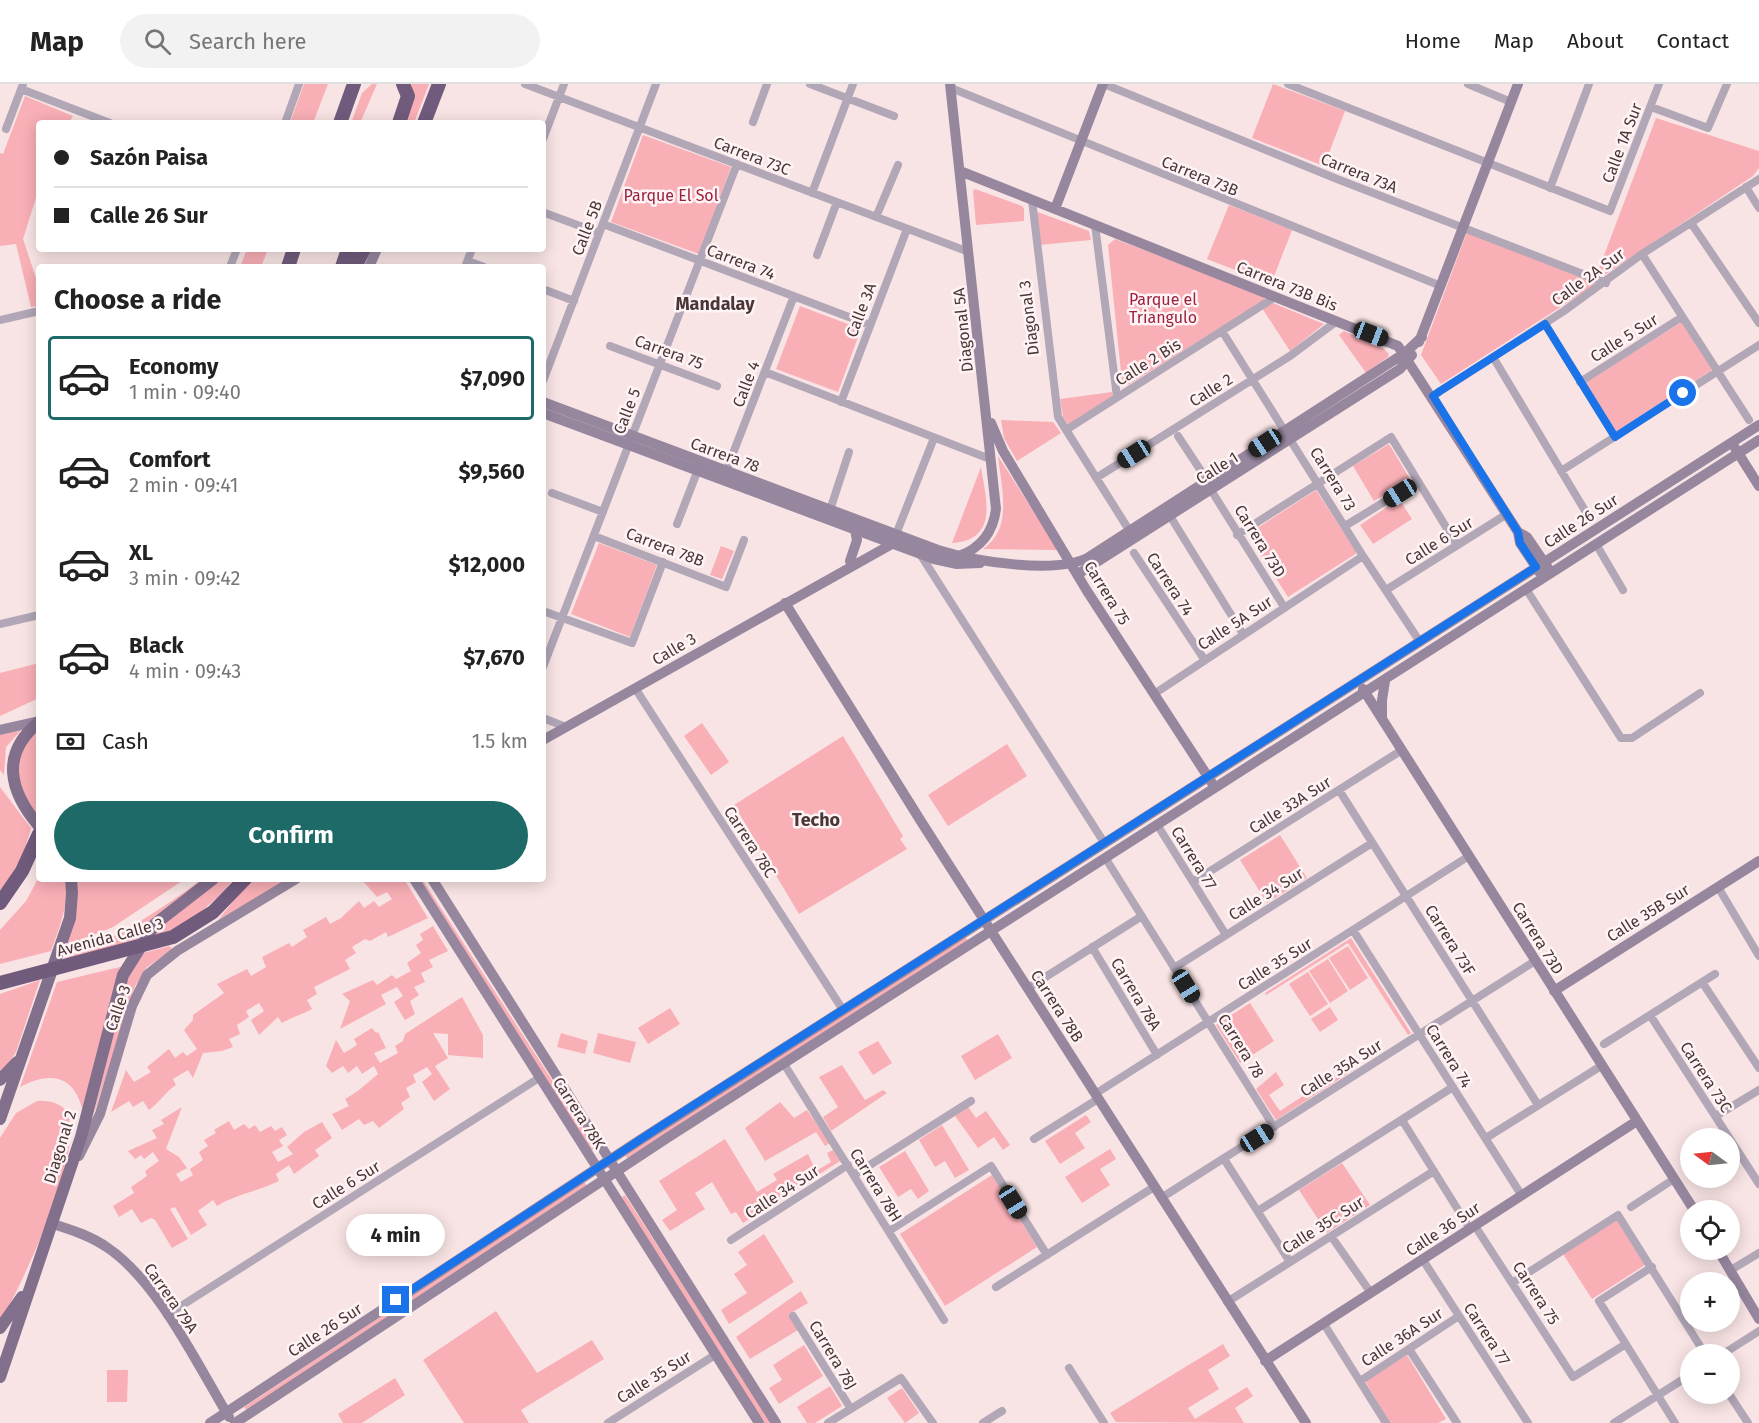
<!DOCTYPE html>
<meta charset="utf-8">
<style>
:root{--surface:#fff;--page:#f2f2f2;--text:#222;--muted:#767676;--line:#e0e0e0;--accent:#1d6a68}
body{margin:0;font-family:"Fira Sans",sans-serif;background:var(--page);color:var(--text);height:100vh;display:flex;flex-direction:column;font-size:22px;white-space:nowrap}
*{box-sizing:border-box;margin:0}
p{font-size:20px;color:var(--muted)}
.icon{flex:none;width:33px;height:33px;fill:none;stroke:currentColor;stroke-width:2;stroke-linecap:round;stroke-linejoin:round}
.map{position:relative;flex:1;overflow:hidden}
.sheet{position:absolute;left:36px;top:180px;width:510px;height:618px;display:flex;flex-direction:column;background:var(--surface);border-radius:6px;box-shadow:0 3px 15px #0003}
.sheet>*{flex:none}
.top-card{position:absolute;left:36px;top:36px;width:510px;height:132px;border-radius:6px;box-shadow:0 3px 15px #0003;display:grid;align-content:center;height:132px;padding:0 18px;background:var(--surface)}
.needle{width:39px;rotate:285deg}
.controls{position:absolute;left:1680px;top:1044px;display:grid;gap:12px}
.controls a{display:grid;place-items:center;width:60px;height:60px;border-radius:50%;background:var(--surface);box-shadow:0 3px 15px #0003;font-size:30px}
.end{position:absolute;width:27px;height:27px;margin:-14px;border:8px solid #1a73e8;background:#fff;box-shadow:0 0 0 3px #fff}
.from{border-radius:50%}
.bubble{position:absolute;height:42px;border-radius:21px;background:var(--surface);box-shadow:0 3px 15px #0003;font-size:20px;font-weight:700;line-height:42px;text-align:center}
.car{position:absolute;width:18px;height:36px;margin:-18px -9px;border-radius:8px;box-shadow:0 0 4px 2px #0007;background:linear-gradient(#222 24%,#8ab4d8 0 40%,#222 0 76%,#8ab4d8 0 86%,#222 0)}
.top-card b{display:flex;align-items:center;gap:21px;height:57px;font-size:22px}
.top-card b+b{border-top:2px solid var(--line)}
.top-card i{width:15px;height:15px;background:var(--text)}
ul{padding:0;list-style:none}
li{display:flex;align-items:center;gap:18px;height:84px;margin:0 12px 9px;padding:0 6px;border:3px solid transparent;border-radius:6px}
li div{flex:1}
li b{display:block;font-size:22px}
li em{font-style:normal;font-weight:700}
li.active{border-color:var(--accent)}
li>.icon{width:54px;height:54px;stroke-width:1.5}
h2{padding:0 18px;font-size:27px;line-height:72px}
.pay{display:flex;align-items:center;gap:15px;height:66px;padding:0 18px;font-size:22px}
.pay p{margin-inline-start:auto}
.action{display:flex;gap:12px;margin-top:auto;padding:12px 18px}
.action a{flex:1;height:69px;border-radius:36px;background:var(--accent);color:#fff;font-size:24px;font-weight:700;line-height:69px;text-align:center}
header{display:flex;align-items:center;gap:36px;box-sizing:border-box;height:84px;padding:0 30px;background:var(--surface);border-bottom:2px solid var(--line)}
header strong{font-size:28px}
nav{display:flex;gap:33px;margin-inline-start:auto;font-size:21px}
.search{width:420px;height:54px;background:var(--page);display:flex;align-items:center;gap:15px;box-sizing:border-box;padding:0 21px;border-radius:33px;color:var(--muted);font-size:22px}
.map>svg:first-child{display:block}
</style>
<header>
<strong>Map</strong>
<div class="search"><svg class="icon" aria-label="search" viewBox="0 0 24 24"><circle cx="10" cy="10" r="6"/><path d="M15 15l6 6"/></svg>Search here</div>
<nav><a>Home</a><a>Map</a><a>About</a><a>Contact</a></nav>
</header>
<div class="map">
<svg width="1759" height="1339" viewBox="0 0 1759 1339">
<rect width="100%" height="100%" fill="#f9e4e5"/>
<path fill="#f9afb6" d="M304 0H328L313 39H290Z
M372 0H377L360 39H351L362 9Z
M411 0H429L414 39H403L413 11Z
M1273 0 1345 27 1324 82 1252 54Z
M25 12 73 32 69 39H39V104L23 155 39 203V222L31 223 16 160 0 162V69L3 70Z
M1656 34 1759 67V84L1753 92 1603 192 1597 190Z
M643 51 731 83 699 170 611 138Z
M975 105 1022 122 1024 125V137L976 141 973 107Z
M1229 121 1292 146 1271 200 1207 175Z
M1035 127 1089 147 1091 156 1039 161Z
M1467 148 1598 199 1441 300 1421 271Z
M1115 155 1263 212 1265 216 1128 301 1122 298 1108 161Z
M247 165H268L261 183H240Z
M1273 219 1324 240 1290 267 1262 224Z
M800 222 861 245 838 308 776 285Z
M1682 238 1712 286 1615 348 1585 299Z
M1344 247 1384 265 1389 270 1388 273 1366 289 1339 251Z
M1112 308 1113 313 1069 342 1063 333 1060 315Z
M1001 336 1053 338 1061 349 1017 377 1004 354Z
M1389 360 1410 395 1374 417 1353 382Z
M998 372 1058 466 983 465C1014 444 1001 402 998 372Z
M981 383C986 415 999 456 952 459Z
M1316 406 1357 469 1288 513 1248 450Z
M1399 415 1412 435 1373 460 1360 441Z
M599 459 657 481 630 553 571 530Z
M721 462 734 467 722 495 710 491Z
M39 579V614L0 632V589Z
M702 639 729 678 711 691 684 652Z
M23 644 6 663 4 691 0 686V650Z
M39 644V728L38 731C25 716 10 692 18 670 22 661 32 652 39 644Z
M843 652 903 752 900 755 907 765 799 830 734 721Z
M1007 660 1027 692 948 742 928 711Z
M0 703 31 744 23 771 0 809Z
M1280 751 1307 794 1267 819 1240 776Z
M39 793V795H65C69 821 60 842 51 867L0 880V846L26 817Z
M75 795H185L113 843 66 862 76 831Z
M202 795H207L136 859 63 875C114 856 158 828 202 795Z
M218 795H234C212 821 186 843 153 853L166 836Z
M251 795H290L218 836Z
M404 795 428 834 388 853 386 848 370 857 365 855 352 863 356 869 345 876 350 885 314 903 317 910 307 916 312 925C301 931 292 933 282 939L278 933 259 951 251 936 264 927 259 919 246 927 249 933 237 941 240 950 229 955 233 963 222 967 203 969 193 994 188 986 173 995 176 1001C165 1008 160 1018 149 1026L143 1017 133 1023 129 1017 111 1028 126 986 134 998 151 988 147 983 169 965 175 974 183 968 187 972 197 965 184 946 193 936V931L224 909 217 900 247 885 251 892 266 883 262 873 289 859 292 863 307 853 303 846 326 833 330 840 341 834 359 817 364 824 374 817 379 823 392 815 387 808 377 813 362 796Z
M417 795H422L596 1064 591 1067Z
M433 842 448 867 429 876 433 883 421 889 425 898 414 903 419 911 410 917 415 930 405 936 394 918 403 912 397 903 381 911 386 920 340 945 350 917 342 910 373 896 377 901 392 891 396 895 411 887 407 879 421 869 416 861 423 856 420 850Z
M965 853 969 858 628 1075 625 1071Z
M1351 854 1411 949 1408 951 1348 859 1266 911 1265 909Z
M170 862 172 866 147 883 135 902 92 1036 127 896 143 869Z
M1348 862 1368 894 1350 906 1329 874Z
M1328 875 1348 907 1330 919 1309 887Z
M124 882 84 1032C76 992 53 986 20 1003L57 898Z
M1308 888 1328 920 1310 932 1289 900Z
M40 896 16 968 0 992V910Z
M462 913 483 951V974L448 971V950L433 949 448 974 435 982 450 1005 434 1017 422 998 432 990 427 983 413 991 416 998 406 1004 410 1013 401 1019 404 1025 379 1044 373 1037 364 1041 359 1035 342 1046 332 1030 349 1022 345 1015C358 1008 367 999 378 990L374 982 362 990 357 982 348 989 343 982 332 989 326 982 336 956 344 969 357 961 354 955 372 944 376 949 378 948 386 964 374 969 380 979 398 969 395 962 403 957 405 950Z
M1250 919 1274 957 1240 979 1216 941Z
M1330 923 1338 936 1320 948 1311 935Z
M670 924 680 940 648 960 638 944Z
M561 949 588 957 585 970 557 963Z
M598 949 636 958 630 979 593 969Z
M998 950 1012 974 975 996 961 972Z
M878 957 892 979 873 991 858 968Z
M1352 980 1355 985 1276 1036 1256 1005 1276 988 1284 1001 1269 1011 1280 1027Z
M842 981 865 1016 883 1006 887 1009 831 1047 823 1033 838 1023 819 993Z
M37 1017C46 1016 60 1018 66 1027 88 1062 21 1203 0 1238V1054L16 1029Z
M780 1018 794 1034 807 1026 830 1059 825 1062 816 1048 765 1077 745 1044Z
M182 1023 166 1065 179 1073 187 1084 176 1090 181 1098 193 1091 190 1085 203 1076 199 1068 208 1062 204 1056 216 1049 214 1046 229 1037 234 1046 244 1040 249 1045 255 1041 260 1048 271 1042 275 1047 282 1043 287 1051 279 1056 283 1062 272 1068 278 1078 293 1070 287 1063 304 1048 322 1038 332 1054 315 1066 319 1072 294 1090 289 1081 276 1090 279 1097C259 1107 237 1110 217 1122L213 1116 198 1127 207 1141 191 1151 175 1123 170 1125 188 1155 172 1164 155 1136 151 1134 141 1139 132 1125 119 1133 113 1122 134 1109 131 1103 147 1092 145 1087 159 1077 153 1068 144 1075 141 1071 135 1075 128 1067 157 1054 152 1046 164 1040 161 1036Z
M968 1023 976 1034 986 1027 1010 1061 1003 1066 994 1053 978 1064 955 1032Z
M1086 1031 1091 1038 1075 1049 1085 1064 1060 1080 1045 1057Z
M942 1041 969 1086 955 1094 945 1077 935 1083 919 1056Z
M725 1055 757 1108 777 1096 773 1090 808 1070 816 1087 831 1078 827 1069 833 1066 840 1077 743 1139 736 1128 731 1130 712 1098 695 1109 705 1125 670 1147 662 1136 677 1126 659 1097Z
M1110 1065 1116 1075 1100 1085 1110 1101 1082 1119 1065 1093Z
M905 1067 929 1107 918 1115 911 1105 898 1113 879 1083Z
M1342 1079 1370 1121 1327 1149 1299 1106Z
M992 1091 1037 1163 945 1222 900 1150Z
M584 1098 587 1102 247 1327 244 1323Z
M625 1111 771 1339H764L620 1114Z
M1617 1136 1645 1181 1592 1215 1563 1170Z
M764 1150 794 1198 729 1240 721 1226 747 1209 734 1190 747 1181 738 1168Z
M801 1207 808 1219 789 1230 798 1246 750 1275 736 1253Z
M496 1227 537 1289 592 1256 604 1275 521 1326 529 1339H464L423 1276Z
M1223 1260 1230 1272 1208 1286 1219 1305 1188 1324 1195 1335 1247 1303 1253 1312 1235 1324 1244 1339 1116 1338 1110 1329Z
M804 1261 823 1292 779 1320 769 1304 782 1296 773 1281Z
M1407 1271 1446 1335 1438 1339H1390L1365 1297Z
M107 1286H128L127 1318H107Z
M395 1294 405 1311 362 1339H343L338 1330Z
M830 1302 842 1322 815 1339H807L797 1323Z
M902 1304 919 1329 905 1339 887 1314Z"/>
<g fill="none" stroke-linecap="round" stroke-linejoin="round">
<path stroke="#b1a7b7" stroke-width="8" d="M525 0 969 168
M810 0 894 32
M1104 0 1337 95 1606 199
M1288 0 1610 127 1659 0
M1468 0 1511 18
M951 4 1441 202
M21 5 110 39
M1651 23 1708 44 1727 0
M753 38 767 0
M285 39 299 0
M6 45 23 0
M543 55 564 0
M1746 103 1759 124
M1550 104 1589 0
M812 109 853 0
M1032 116 1058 333 1129 446
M545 129 599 149
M876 133 898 81
M1691 139 1759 239
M603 140 870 241
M1095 141 1117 313
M1642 170 1749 336
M817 171 837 118
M468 177 484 183
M230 183 237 165
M465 183 472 165
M543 205 574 217
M0 236 39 227
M1545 240 1615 353
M1222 247 1363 472 1420 558
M610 262 717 302
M1493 273 1587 430
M765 288 990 375
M543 297 656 0
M1580 298 1682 233
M1433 312 1564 227 1642 170 1759 95
M841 318 907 145
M1066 346 1275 213
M1178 352 1207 396
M1561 387 1759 261
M725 390 794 212
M1096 394 1290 272 1337 237
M1211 406 1284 523
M552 409 603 428
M830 426 849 368
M1170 432 1243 550
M677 440 699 383
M1345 442 1418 397
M1237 451 1391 353 1457 461
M594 452 726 503 744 456
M895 453 934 354
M1596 460 1623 506
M1134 469 1204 575
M920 470 1105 760
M1526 505 1621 654H1632L1700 609
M1386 506 1507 430
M543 527 632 559 663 478
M0 540 39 531
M543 583 737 80
M635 604 843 926
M1154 610 1363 472
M543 634 566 643
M1339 706 1538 1021
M1158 742 1226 851
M1106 775 1274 1043
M1193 798 1402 666
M1718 803 1759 872
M1353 846 1522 1112
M1092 863 1157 971
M1174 884 1372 759
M1702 898 1759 984
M1028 904 1142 832
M1650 931 1759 1100
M1604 960 1715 890
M784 980 944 1236
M1095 1010 1469 772
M1716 1032 1759 1006
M1402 1036 1470 1145
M1486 1054 1601 982
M1034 1055 1098 1015
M1224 1075 1290 1178
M854 1091 971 1017
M1161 1114 1535 877
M1631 1123 1674 1095
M1258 1127 1453 1003
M1475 1142 1573 1293 1626 1260
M889 1147 991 1082 1047 1171
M1331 1152 1371 1209
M731 1156 848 1081
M1423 1176 1528 1339
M1652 1183 1599 1217 1675 1339
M1731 1186 1759 1169
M1512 1199 1618 1131 1705 1270
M996 1203 1154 1103
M1227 1218 1434 1087
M167 1231 539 994
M793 1232 851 1325
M1324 1240 1386 1339
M1409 1265 1457 1339
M1723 1270 1759 1247
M1069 1284 1104 1339
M1360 1297 1459 1232
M1729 1310 1748 1339
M608 1339 715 1271
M828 1339 901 1294 933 1339
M983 1339 1002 1327
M1614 1339 1690 1291"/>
<path stroke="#96879f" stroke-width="10" d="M950 0 996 425C993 449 981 464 959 472
M960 87 1398 262 1518 448 1520 459 1540 489
M1055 125 1103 0
M369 183 377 165
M1419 258 1518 0
M543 318 938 466C973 477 1057 491 1089 473L1405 269 1422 253
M543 329 934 475 957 480 980 479
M991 339 1003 367 1087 507 1212 699
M1735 364 1759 402
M1518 448 1527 453 1548 484
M850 477 857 456 855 446
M1078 490 1400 285 1412 271
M785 519 922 739 1306 1339
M1363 605 1694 1126
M1382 633V616L1385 597
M0 646 39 637
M543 656 892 460
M414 795 759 1339
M432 795 776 1339
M1554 907 1759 777
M79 1072 100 1030 132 922 147 891 177 867 296 795
M53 1140C72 1146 91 1152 108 1164 158 1198 197 1280 229 1333
M1718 1166 1759 1235
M1265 1277 1637 1037
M210 1339 643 1054 1759 341
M235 1339 667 1054 1759 356"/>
<path stroke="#826f8c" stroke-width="12" d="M39 638C0 670 9 707 39 742
M0 996 17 978
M0 1035 70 834 72 809 71 795
M0 1244 22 1213
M0 1293 81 1053 123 891 155 840 213 795"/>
<path stroke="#715b7d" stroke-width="14" d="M340 39 354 0
M399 39 408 12 403 0
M424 39 439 0
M288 183 294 165
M342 183 348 165
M355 183 364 165
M0 819 22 787 39 750
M0 899 173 853 213 828 245 795"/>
</g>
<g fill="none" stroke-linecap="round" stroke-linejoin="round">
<path stroke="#1a73e8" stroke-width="8" d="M396 1216 664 1040 1536 483 1520 459 1518 448 1433 312 1440 307 1545 240 1615 353 1683 309"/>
</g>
<g text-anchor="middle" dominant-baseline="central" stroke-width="5" stroke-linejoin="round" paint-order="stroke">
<g font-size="16" fill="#4a3637" stroke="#fff4f5">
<text transform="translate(1622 59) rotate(-69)">Calle 1A Sur</text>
<text transform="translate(752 72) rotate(21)">Carrera 73C</text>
<text transform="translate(1359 89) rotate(22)">Carrera 73A</text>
<text transform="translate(1200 92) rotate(22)">Carrera 73B</text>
<text transform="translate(587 144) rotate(-69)">Calle 5B</text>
<text transform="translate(741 178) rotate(21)">Carrera 74</text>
<text transform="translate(1588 193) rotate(-36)">Calle 2A Sur</text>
<text transform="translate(1287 202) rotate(22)">Carrera 73B Bis</text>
<text transform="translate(861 226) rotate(-69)">Calle 3A</text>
<text transform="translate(1029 234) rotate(-97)">Diagonal 3</text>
<text transform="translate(963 246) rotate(-96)">Diagonal 5A</text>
<text transform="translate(1624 254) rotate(-32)">Calle 5 Sur</text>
<text transform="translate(669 268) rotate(20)">Carrera 75</text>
<text transform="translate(1148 278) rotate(-32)">Calle 2 Bis</text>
<text transform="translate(746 300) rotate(-69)">Calle 4</text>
<text transform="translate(1211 306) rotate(-32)">Calle 2</text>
<text transform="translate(627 327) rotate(-69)">Calle 5</text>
<text transform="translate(725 371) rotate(20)">Carrera 78</text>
<text transform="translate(1217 384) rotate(-32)">Calle 1</text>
<text transform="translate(1333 395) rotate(58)">Carrera 73</text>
<text transform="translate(1581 437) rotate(-33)">Calle 26 Sur</text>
<text transform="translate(1260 457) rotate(58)">Carrera 73D</text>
<text transform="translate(1439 457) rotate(-32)">Calle 6 Sur</text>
<text transform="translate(665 463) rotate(21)">Carrera 78B</text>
<text transform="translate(1170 500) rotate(57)">Carrera 74</text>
<text transform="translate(1107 509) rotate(58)">Carrera 75</text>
<text transform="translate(1235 539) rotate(-33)">Calle 5A Sur</text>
<text transform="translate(674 565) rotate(-30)">Calle 3</text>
<text transform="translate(1290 721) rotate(-32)">Calle 33A Sur</text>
<text transform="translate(750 758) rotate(57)">Carrera 78C</text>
<text transform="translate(1194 774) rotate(58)">Carrera 77</text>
<text transform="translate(1266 810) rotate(-32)">Calle 34 Sur</text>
<text transform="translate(1648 829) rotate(-32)">Calle 35B Sur</text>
<text transform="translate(110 853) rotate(-15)">Avenida Calle 3</text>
<text transform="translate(1538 854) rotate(58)">Carrera 73D</text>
<text transform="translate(1450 856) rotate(58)">Carrera 73F</text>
<text transform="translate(1275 880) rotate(-32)">Calle 35 Sur</text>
<text transform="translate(1136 910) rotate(59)">Carrera 78A</text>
<text transform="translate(1057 922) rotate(57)">Carrera 78B</text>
<text transform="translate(118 924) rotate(-71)">Calle 3</text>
<text transform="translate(1241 962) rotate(58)">Carrera 78</text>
<text transform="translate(1449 972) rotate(58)">Carrera 74</text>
<text transform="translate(1341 984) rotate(-32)">Calle 35A Sur</text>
<text transform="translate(1706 993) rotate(57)">Carrera 73C</text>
<text transform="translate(579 1029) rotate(57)">Carrera 78K</text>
<text transform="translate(60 1063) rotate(-73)">Diagonal 2</text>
<text transform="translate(346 1101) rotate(-32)">Calle 6 Sur</text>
<text transform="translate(876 1101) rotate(58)">Carrera 78H</text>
<text transform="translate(782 1108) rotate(-33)">Calle 34 Sur</text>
<text transform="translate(1323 1141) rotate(-32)">Calle 35C Sur</text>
<text transform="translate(1443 1145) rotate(-33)">Calle 36 Sur</text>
<text transform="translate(1536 1209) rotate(57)">Carrera 75</text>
<text transform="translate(171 1214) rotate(55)">Carrera 79A</text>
<text transform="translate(325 1246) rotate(-33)">Calle 26 Sur</text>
<text transform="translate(1487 1250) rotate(57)">Carrera 77</text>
<text transform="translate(1402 1253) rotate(-33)">Calle 36A Sur</text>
<text transform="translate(833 1271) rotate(59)">Carrera 78J</text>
<text transform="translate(654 1293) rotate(-32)">Calle 35 Sur</text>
</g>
<g font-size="16" fill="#9b213e" stroke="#fff4f5">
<text x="671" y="111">Parque El Sol</text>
<text x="1163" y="215">Parque el<tspan x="1163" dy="18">Triangulo</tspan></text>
</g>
<g font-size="18" font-weight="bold" fill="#4a3637" stroke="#fff4f5">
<text x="715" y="220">Mandalay</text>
<text x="816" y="736">Techo</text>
</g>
</g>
</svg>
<div class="controls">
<a><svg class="needle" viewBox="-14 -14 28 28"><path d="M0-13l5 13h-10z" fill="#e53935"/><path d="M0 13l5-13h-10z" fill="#767676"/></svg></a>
<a><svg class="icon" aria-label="locate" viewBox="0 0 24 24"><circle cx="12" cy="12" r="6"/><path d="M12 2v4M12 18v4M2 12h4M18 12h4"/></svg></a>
<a>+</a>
<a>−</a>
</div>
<i class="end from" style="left:1683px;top:309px"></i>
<i class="end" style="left:396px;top:1216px"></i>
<div class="bubble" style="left:346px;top:1130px;width:99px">4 min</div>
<i class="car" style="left:1371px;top:250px;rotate:111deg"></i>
<i class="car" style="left:1265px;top:359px;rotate:237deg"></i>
<i class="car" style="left:1134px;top:370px;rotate:238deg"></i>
<i class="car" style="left:1400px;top:409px;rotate:238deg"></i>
<i class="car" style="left:1186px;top:902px;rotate:148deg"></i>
<i class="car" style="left:1257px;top:1054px;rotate:58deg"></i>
<i class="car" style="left:1013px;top:1118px;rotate:148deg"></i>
<div class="top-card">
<b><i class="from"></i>Sazón Paisa</b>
<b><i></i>Calle 26 Sur</b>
</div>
<section class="sheet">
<h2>Choose a ride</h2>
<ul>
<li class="active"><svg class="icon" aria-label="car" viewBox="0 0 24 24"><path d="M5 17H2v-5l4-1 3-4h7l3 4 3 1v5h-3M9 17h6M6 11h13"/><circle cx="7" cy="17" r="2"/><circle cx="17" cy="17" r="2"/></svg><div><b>Economy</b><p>1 min · 09:40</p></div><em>$7,090</em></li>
<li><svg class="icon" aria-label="car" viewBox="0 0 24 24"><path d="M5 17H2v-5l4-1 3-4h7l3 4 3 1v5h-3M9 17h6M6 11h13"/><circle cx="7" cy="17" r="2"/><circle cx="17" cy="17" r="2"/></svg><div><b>Comfort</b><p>2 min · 09:41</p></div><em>$9,560</em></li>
<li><svg class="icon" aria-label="car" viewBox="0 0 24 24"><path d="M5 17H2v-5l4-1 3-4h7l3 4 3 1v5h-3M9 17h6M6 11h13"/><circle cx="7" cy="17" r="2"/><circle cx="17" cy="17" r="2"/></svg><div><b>XL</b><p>3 min · 09:42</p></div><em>$12,000</em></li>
<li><svg class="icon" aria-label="car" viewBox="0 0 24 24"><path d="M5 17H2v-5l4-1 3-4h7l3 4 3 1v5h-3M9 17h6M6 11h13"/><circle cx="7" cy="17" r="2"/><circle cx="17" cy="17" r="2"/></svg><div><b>Black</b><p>4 min · 09:43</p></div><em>$7,670</em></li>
</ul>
<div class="pay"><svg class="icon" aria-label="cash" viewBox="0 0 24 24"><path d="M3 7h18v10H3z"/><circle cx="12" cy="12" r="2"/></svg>Cash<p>1.5 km</p></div>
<div class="action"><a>Confirm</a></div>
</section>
</div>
